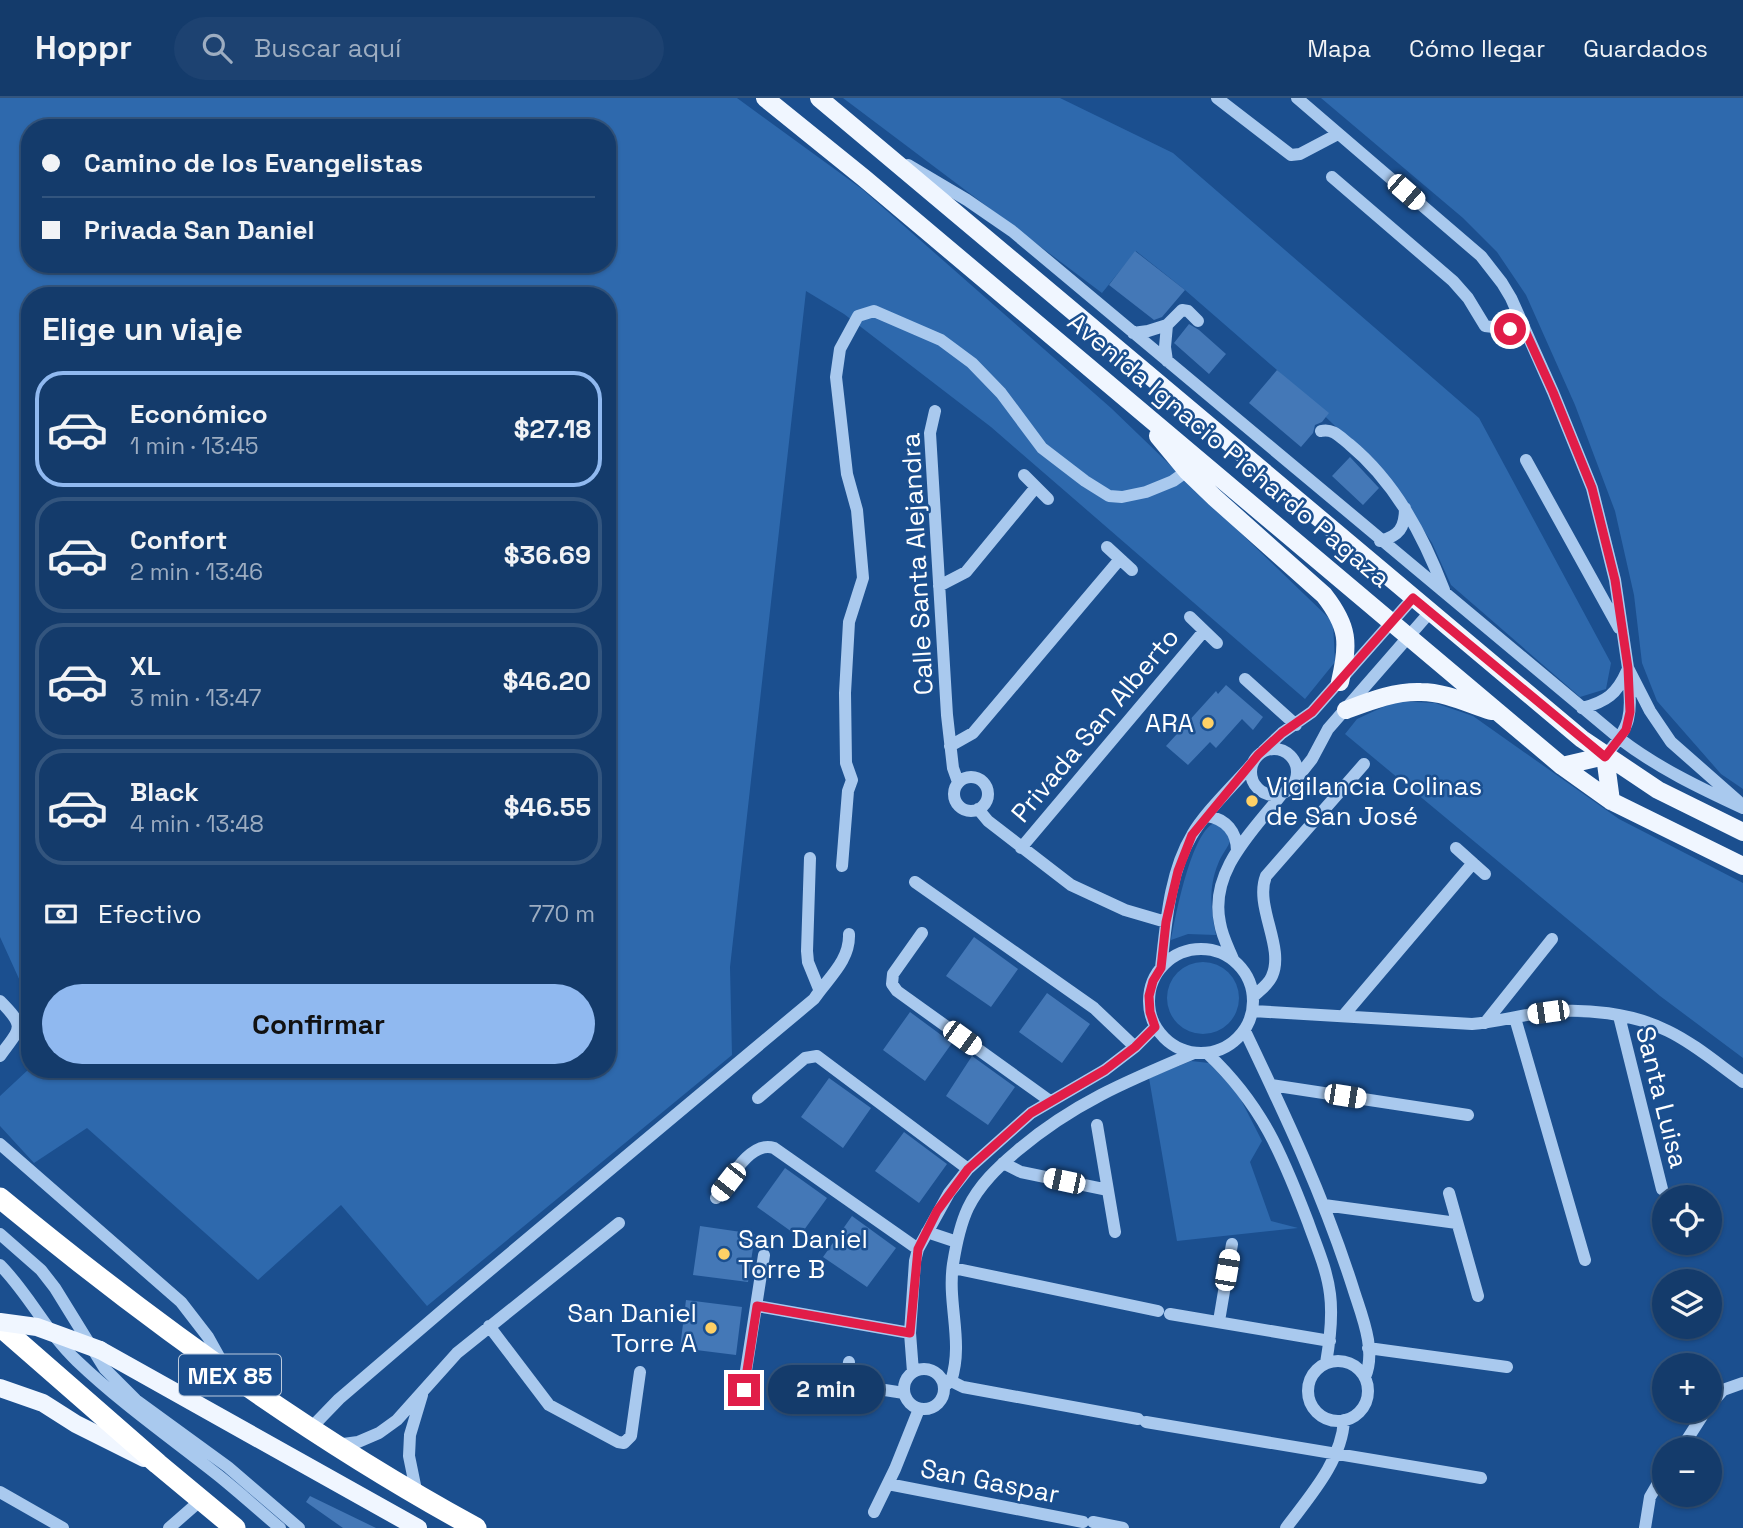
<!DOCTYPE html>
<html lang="es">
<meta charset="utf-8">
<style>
:root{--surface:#143b6b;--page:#1d4271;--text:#f1f3f6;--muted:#9dadc1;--line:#33557e;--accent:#90b9f0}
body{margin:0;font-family:"Space Grotesk",sans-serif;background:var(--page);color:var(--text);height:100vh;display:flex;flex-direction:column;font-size:26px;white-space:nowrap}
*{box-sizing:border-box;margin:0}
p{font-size:23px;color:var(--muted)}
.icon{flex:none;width:38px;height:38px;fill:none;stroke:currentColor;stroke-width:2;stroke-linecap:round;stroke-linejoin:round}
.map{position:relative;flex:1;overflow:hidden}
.side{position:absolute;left:21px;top:189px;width:595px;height:791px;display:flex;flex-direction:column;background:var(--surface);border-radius:28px;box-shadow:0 2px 5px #0004,0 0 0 2px var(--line)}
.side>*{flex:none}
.banner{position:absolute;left:21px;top:21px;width:595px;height:154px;border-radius:28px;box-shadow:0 2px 5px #0004,0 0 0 2px var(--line);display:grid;align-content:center;height:154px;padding:0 21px;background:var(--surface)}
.fabs{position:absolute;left:1652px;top:1087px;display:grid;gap:14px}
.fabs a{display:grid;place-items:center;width:70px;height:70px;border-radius:50%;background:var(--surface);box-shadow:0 2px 5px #0004,0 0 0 2px var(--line);font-size:35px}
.end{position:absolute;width:32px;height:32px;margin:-16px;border:9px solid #e11d48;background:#fff;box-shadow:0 0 0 4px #fff}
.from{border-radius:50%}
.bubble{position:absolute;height:49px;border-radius:24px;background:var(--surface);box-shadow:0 2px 5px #0004,0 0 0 2px var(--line);font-size:23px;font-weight:600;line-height:49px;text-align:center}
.car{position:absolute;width:21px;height:42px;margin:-21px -10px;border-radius:9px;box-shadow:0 0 5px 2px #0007;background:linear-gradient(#fff 24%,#345 0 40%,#fff 0 76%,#345 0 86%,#fff 0)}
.banner b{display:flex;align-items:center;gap:24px;height:66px;font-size:26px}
.banner b+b{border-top:2px solid var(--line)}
.banner i{width:18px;height:18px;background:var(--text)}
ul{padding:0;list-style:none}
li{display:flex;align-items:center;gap:21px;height:116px;margin:0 14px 10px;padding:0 7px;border:4px solid var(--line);border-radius:28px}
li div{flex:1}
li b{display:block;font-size:26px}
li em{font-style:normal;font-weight:600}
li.on{border-color:var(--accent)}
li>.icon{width:63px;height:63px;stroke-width:1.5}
h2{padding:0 21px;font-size:32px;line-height:84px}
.pay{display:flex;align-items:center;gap:18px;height:77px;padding:0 21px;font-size:26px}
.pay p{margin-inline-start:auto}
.action{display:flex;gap:14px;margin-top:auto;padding:14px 21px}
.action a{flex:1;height:80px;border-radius:42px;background:var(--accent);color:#111;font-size:28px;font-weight:600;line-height:80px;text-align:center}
header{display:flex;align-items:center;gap:42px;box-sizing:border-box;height:98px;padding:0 35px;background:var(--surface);border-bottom:2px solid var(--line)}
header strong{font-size:33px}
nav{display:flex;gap:38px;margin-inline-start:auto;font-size:24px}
.search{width:490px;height:63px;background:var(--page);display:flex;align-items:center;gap:18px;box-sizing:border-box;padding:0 24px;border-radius:38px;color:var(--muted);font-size:26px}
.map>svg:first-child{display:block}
</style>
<header>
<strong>Hoppr</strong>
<div class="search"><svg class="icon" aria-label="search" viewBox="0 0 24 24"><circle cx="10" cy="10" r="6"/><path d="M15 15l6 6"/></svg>Buscar aquí</div>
<nav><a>Mapa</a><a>Cómo llegar</a><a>Guardados</a></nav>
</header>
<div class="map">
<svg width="1743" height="1430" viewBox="0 0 1743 1430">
<rect width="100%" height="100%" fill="#1b4f8f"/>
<path fill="#2e69ad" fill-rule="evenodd" d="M0 0H737L862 91 1111 310 1333 524 1335 564 1305 601 991 329 844 216 806 193 730 869 732 957 427 1208 341 1107 258 1182 87 1030 34 1065 0 1028V998L30 970 607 971V198H30V905L0 839ZM30 30H607V166H30Z
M843 0H1060L1173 55 1479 320 1611 565 1606 591 1580 599 1451 487 1432 445 1390 381 1277 272 1185 192 1136 153 1102 195Z
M1321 0H1743V691L1721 676 1657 603 1642 565 1634 497 1615 413 1575 307 1526 197 1497 154 1463 120Z
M1396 603 1435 605 1473 618 1619 721 1743 785V960L1660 898 1345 636 1357 621Z
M1214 725 1221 726 1231 741C1228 750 1221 757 1218 766 1208 790 1211 813 1216 837L1188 836 1171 842C1176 816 1191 736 1214 725Z
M1167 900a36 36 0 1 1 72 0a36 36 0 1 1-72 0Z
M1191 963 1209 965 1238 996 1262 1043 1250 1064 1271 1123 1298 1130 1177 1143 1149 980Z"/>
<path fill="#4478b7" d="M1135 153 1185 192 1162 219 1154 222 1109 187Z
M1189 226 1199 232 1226 256 1209 276 1174 245Z
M1277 272 1329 315 1322 324 1315 327 1313 335 1301 349 1249 305Z
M1350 359 1379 390 1363 407 1332 378Z
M1226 587 1263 619 1253 632 1242 621 1216 650 1210 644 1188 667 1166 648 1216 593 1218 596Z
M974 839 1018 871 991 909 946 878Z
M1047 895 1090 926 1062 965 1019 934Z
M910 914 952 945 925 983 883 952Z
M972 958 1015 989 988 1027 946 998Z
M829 980 871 1010 843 1050 801 1019Z
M904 1034 947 1066 919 1105 875 1073Z
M785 1070 827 1100 799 1139 757 1109Z
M852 1118 896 1150 867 1189 823 1159Z
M700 1128 755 1136 748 1184 693 1177Z
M686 1202 742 1209 736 1257 680 1250Z
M310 1398 376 1430H343L306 1404Z"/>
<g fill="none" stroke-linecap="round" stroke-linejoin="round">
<path stroke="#a9c9ee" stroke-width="12" d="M1217 0 1291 57 1300 56 1338 36
M1297 0 1481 158 1502 185 1511 200 1553 294 1592 390 1615 482 1628 570 1650 613 1671 644 1738 703
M908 67 967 102 1012 133 1620 641C1658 670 1700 690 1743 710
M1332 79 1453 183 1468 200 1485 228 1511 231 1523 228
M1167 227 1165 249 1167 263
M1133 235 1148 233 1167 227 1182 212 1188 213 1198 223
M935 313 930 335 947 617 953 670 958 684
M1321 333C1333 330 1340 339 1349 346 1395 384 1423 437 1444 492
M1526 362 1619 530
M1024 377 1048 401
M1380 443C1399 438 1405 430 1405 410
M1107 449 1132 472
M939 488 966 474 1036 389
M1190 519 1217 545
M1245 581 1296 627
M1582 610C1606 604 1617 596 1627 573
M950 648 973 635 1120 461
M1251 674a23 23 0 1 1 46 0a23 23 0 1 1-46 0Z
M1263 653 1282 635 1312 614 1413 500
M1605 658C1634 625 1631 616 1628 573
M954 696a17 17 0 1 1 34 0a17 17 0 1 1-34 0Z
M1297 680 1312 661 1328 631 1430 514
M978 711 988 723 1071 787 1125 812 1166 824
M1207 718C1226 721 1237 734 1237 753
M1021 750 1204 533
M1456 750 1485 776
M810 760 807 853 808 864 819 891
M842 768 848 693 852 682 846 665 845 595 849 524 863 480 857 412 847 376 836 279 840 251 858 218 874 213 941 242 972 265 1001 295 1042 350 1085 383 1109 398 1122 399 1146 394 1173 383 1187 373
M915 784 1094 910 1135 949
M922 835 893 876 892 886 897 893 1050 1003
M1149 903a52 52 0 1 1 104 0a52 52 0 1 1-104 0Z
M1233 861C1228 849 1222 838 1220 825 1209 774 1252 734 1281 697
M1161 870C1166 827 1169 775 1192 737 1205 714 1234 687 1252 666
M1253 899C1259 893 1269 886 1272 878 1285 849 1254 808 1266 778L1364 666
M0 903C27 930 20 930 0 958
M1253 913 1472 926C1497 924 1521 917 1546 914 1585 910 1632 915 1668 933 1695 946 1719 967 1743 984
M1344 917 1473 765
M1619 918 1662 1091
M1515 920 1585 1162
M1485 925 1552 841
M1245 933C1286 1019 1324 1099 1353 1190 1361 1216 1377 1252 1365 1279
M1208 956C1262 1007 1282 1056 1308 1124 1316 1147 1327 1171 1330 1196 1333 1219 1330 1242 1326 1265
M1271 987 1468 1017
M758 1000 805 960 817 958 968 1071
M1097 1027 1115 1134
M0 1046 181 1204 208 1239 223 1266
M1003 1065 1021 1074 1108 1092
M1449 1095 1478 1198
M716 1100C729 1083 750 1042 774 1050L918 1151
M1324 1107 1457 1125
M927 1134 957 1144
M0 1136 41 1172 55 1190 105 1271 136 1302 228 1369 299 1430
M0 1167C29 1196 47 1235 77 1263 121 1305 171 1340 219 1378 240 1395 260 1413 280 1430
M953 1170 1158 1213
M757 1208 910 1235
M1170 1216 1330 1243
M1219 1223 1232 1146
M489 1228 549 1307 618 1344 624 1345 631 1338 640 1274
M1368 1250 1507 1269
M1308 1293a30 30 0 1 1 60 0a30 30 0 1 1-60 0Z
M904 1291a20 20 0 1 1 40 0a20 20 0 1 1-40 0Z
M913 1274 910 1235 915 1163 918 1151 949 1095 968 1071 1031 1015 1105 972 1135 949 1155 929
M951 1283 963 1289 1138 1321
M846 1286 904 1295
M944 1288 951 1283C964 1244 947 1206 953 1166 956 1147 960 1127 968 1110 979 1087 998 1069 1017 1053 1072 1006 1127 983 1194 955
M743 1292 764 1157
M843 1306 849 1264
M1710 1307 1723 1292 1743 1285
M1146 1324 1481 1380
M310 1331 339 1301 458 1199 814 901C828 880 850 863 849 836
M336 1347 358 1344 379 1335 397 1322 457 1255 619 1125
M1681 1351 1706 1312
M888 1386 1083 1424
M0 1394 63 1430
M417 1397 409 1358 410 1337 422 1297
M874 1414 895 1371 919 1311
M1093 1424 1123 1430
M169 1430 201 1402
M1286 1430C1309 1399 1342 1363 1344 1322
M1645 1430 1650 1399 1664 1375"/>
<path stroke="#f0f6ff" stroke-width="18" d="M765 0 864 80 1562 668 1611 703 1743 768
M819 0 1582 641 1658 692 1743 734
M1158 338 1187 373 1215 400 1324 497C1349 529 1349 545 1340 584
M1346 612C1370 603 1395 593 1421 594 1445 594 1469 606 1491 613
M1605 658 1611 703
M1562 668 1605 658
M100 1252 418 1430
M0 1290 43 1305 76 1326 144 1360"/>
<path stroke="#fff" stroke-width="21" d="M0 1100C149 1223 307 1338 476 1430
M0 1228 158 1366 235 1430"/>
<path stroke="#f0f6ff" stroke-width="18" d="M0 1224 37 1229 100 1252"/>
</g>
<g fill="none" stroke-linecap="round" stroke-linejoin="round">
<path stroke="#e11d48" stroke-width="9" d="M744 1292 757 1208 910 1235 918 1151 937 1113 968 1071 1031 1015 1105 972 1135 949 1155 929 1150 914 1149 898 1153 883 1161 870 1166 824 1178 773 1192 737 1258 657 1282 635 1312 614 1413 500 1605 659 1626 632 1630 614 1628 570 1615 482 1592 390 1553 294 1523 228 1510 231"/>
</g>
<g fill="#ffd166" stroke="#1b4f8f" stroke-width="2.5">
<circle cx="1208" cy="625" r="7"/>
<circle cx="1252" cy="703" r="7"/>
<circle cx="724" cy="1156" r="7"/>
<circle cx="711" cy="1230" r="7"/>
</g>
<g text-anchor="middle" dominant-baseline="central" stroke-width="5" stroke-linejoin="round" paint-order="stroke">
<rect fill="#1b4f8f" stroke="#bbcadd" stroke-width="2" x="179" y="1256.5" width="102" height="41" rx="5"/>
<g font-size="24" font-weight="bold" fill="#fff">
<text x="230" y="1277">MEX 85</text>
</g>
<g font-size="26" fill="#fff" stroke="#1b4f8f">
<text transform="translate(1229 352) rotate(40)">Avenida Ignacio Pichardo Pagaza</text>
<text transform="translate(917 466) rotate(-93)">Calle Santa Alejandra</text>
<text transform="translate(1095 627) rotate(-50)">Privada San Alberto</text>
<text transform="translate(1662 999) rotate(76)">Santa Luisa</text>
<text transform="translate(990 1383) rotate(11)">San Gaspar</text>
</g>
<g font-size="26" fill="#fff" stroke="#1b4f8f" text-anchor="end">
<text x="1194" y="625">ARA</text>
<text x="1266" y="688" text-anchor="start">Vigilancia Colinas<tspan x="1266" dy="30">de San José</tspan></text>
<text x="738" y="1141" text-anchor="start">San Daniel<tspan x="738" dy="30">Torre B</tspan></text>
<text x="697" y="1215">San Daniel<tspan x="697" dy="30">Torre A</tspan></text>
</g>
</g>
</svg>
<div class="fabs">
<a><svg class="icon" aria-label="locate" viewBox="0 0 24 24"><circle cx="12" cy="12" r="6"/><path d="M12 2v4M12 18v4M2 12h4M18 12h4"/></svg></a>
<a><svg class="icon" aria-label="layers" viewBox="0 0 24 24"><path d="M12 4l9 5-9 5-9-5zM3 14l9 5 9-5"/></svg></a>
<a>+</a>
<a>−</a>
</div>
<i class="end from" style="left:1510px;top:231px"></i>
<i class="end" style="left:744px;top:1292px"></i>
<div class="bubble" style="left:768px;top:1267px;width:116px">2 min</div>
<i class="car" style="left:1406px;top:94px;rotate:131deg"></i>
<i class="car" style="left:1548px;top:914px;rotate:262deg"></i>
<i class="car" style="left:962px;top:940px;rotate:126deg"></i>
<i class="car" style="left:1345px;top:998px;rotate:99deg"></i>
<i class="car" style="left:1064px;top:1083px;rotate:282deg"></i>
<i class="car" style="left:728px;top:1084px;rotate:218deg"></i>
<i class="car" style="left:1227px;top:1172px;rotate:10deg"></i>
<div class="banner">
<b><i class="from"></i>Camino de los Evangelistas</b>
<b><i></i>Privada San Daniel</b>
</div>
<section class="side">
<h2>Elige un viaje</h2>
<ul>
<li class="on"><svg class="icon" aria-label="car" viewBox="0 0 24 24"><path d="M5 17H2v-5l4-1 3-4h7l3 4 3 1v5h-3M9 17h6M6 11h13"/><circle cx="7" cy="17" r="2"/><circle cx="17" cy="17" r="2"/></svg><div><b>Económico</b><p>1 min · 13:45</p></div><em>$27.18</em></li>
<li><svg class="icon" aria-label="car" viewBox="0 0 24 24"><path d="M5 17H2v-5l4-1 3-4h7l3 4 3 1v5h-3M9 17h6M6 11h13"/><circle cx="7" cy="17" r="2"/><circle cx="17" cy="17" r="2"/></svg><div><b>Confort</b><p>2 min · 13:46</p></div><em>$36.69</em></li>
<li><svg class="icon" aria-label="car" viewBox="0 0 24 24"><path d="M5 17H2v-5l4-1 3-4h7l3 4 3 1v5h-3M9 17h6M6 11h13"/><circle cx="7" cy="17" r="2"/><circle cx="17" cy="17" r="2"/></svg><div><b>XL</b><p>3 min · 13:47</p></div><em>$46.20</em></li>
<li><svg class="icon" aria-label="car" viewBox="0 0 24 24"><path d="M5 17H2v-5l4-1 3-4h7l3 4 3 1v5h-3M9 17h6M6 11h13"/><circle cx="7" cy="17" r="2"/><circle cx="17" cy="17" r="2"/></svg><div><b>Black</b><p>4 min · 13:48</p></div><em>$46.55</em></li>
</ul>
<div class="pay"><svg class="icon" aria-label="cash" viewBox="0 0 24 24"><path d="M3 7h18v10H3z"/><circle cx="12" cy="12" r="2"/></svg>Efectivo<p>770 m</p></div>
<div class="action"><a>Confirmar</a></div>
</section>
</div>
